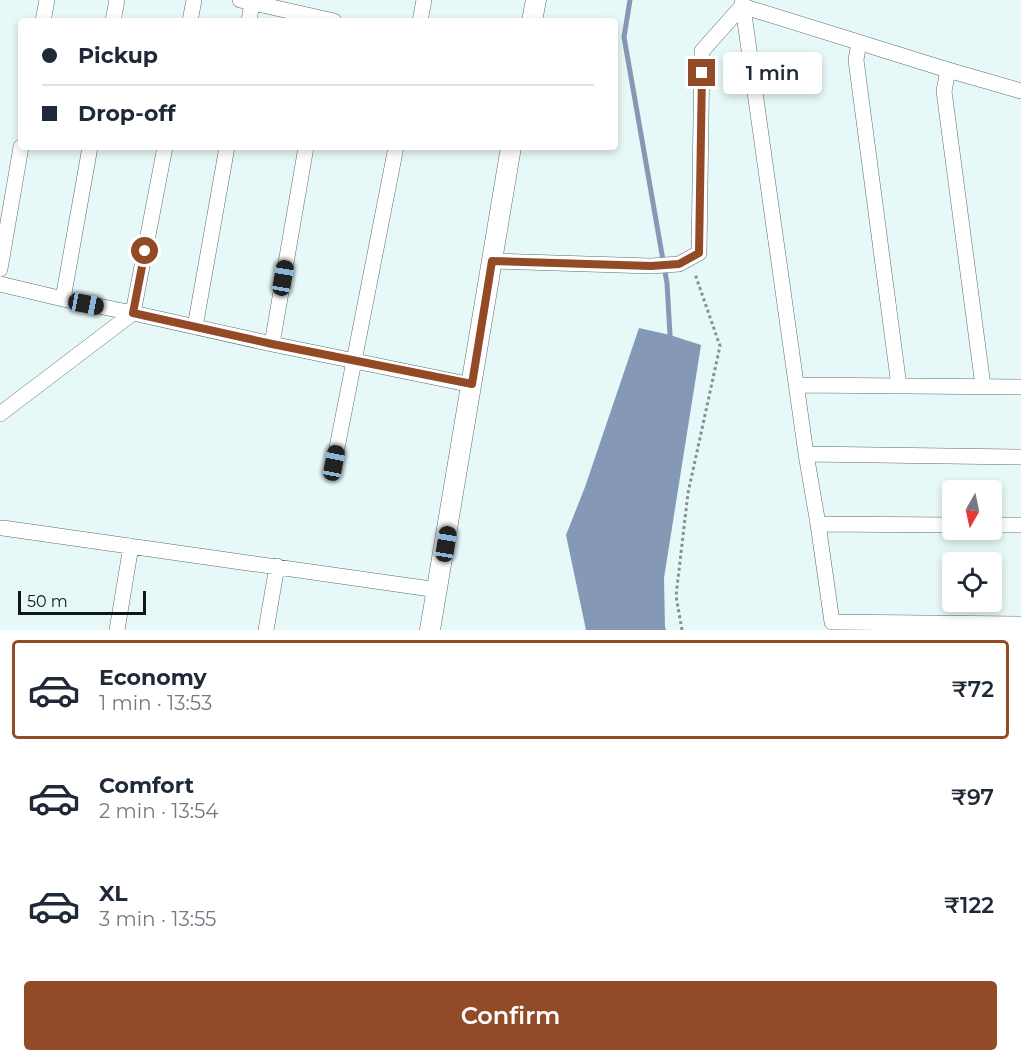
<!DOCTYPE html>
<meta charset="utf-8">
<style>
:root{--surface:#fff;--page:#f2f2f3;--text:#1f2937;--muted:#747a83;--line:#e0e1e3;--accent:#924a27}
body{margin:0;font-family:Montserrat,sans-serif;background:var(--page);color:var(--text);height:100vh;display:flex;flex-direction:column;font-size:22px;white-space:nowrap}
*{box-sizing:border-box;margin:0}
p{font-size:20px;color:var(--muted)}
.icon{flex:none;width:33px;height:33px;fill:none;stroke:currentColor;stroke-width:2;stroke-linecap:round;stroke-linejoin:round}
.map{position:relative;height:630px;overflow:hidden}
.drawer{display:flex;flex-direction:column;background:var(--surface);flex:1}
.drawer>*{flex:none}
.banner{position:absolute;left:18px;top:18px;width:600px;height:132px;border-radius:6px;box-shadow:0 3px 9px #0003;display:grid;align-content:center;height:132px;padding:0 24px;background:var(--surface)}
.needle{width:39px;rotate:189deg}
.controls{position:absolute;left:942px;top:480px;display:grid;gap:12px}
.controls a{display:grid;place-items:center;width:60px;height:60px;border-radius:6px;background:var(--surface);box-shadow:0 3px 9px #0003;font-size:30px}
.scale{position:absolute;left:18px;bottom:15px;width:128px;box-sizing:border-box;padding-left:6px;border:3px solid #111717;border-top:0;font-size:16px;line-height:21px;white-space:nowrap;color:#111717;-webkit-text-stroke:4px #e6f8f7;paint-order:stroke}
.end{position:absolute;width:27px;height:27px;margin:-14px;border:8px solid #924a27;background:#fff;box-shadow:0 0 0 3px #fff}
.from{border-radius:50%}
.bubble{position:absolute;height:42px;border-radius:6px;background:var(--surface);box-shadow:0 3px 9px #0003;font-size:20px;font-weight:600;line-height:42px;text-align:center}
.car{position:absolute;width:18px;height:36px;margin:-18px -9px;border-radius:8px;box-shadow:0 0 4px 2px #0007;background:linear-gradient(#222 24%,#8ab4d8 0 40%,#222 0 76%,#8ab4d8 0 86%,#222 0)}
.banner b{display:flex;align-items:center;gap:21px;height:57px;font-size:22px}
.banner b+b{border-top:2px solid var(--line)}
.banner i{width:15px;height:15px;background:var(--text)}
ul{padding:10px 0 0;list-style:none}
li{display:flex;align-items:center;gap:18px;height:99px;margin:0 12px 9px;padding:0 12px;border:3px solid transparent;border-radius:6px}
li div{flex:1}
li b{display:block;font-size:22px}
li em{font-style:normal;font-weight:600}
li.selected{border-color:var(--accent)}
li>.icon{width:54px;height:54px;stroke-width:1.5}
.action{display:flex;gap:12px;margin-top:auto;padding:12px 24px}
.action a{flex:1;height:69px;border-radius:6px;background:var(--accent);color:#fff;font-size:24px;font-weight:600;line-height:69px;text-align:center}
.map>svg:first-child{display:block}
</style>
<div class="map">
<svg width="1021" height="630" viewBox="0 0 1021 630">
<rect width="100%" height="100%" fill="#e6f8f7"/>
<path fill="#8599b6" d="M639 328 670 335 701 345 664 578 665 627 666 630H586L566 535 585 487Z"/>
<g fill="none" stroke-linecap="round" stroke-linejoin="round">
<path stroke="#8599b6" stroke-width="5" d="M630 0 624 37 667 283 670 335"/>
<defs>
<path id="minor" d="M240 0 334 21
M742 0 806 454 818 524 832 622 1021 624
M43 21 47 0
M113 21 117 0
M190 21 194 0
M249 21 252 3
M420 21 424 0
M859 43 856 60 899 386
M948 70 944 91 983 386
M492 261 651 266 679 264 699 253 702 51 742 6 948 70 1021 91
M0 269 21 147
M0 284 63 299 133 313 272 344 472 385
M63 299 90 147
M195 327 227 147
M272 344 306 147
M797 385 1021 387
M0 414 133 313 165 147
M806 454 1021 457
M334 463 396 147
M818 524 952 525
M992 525H1021
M3 528 438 590
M117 630 131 546
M266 630 277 566"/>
<path id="tertiary" d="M532 21 536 0
M430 630 511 147"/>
</defs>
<use href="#minor" stroke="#5d6c6c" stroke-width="16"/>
<use href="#tertiary" stroke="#5d6c6c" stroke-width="21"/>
<path stroke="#849190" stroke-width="3" stroke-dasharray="3 3" stroke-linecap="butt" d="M682 630 676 596 688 493 720 346 695 274"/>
<use href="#minor" stroke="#fff" stroke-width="15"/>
<use href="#tertiary" stroke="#fff" stroke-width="20"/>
</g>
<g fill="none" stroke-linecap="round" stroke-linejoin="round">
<path stroke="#924a27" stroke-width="8" d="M145 251 133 313 272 344 472 384 492 261 651 266 679 264 699 253 702 73"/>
</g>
</svg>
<div class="controls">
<a><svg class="needle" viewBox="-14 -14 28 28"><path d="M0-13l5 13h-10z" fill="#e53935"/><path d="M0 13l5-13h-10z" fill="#747a83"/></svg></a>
<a><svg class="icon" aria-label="locate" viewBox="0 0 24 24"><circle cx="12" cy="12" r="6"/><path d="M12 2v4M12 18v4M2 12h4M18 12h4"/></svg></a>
</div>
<div class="scale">50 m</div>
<i class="end from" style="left:145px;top:251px"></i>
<i class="end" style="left:702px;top:73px"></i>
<div class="bubble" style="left:723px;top:52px;width:99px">1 min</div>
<i class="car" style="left:283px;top:278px;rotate:10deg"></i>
<i class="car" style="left:86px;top:304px;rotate:101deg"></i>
<i class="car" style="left:334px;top:463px;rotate:11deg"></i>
<i class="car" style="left:446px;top:544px;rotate:9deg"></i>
<div class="banner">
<b><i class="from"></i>Pickup</b>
<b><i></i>Drop-off</b>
</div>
</div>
<section class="drawer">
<ul>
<li class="selected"><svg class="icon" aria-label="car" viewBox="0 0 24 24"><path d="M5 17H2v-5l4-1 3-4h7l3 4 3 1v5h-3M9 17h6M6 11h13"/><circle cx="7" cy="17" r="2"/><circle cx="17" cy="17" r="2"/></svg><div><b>Economy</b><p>1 min · 13:53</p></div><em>₹72</em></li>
<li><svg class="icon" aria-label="car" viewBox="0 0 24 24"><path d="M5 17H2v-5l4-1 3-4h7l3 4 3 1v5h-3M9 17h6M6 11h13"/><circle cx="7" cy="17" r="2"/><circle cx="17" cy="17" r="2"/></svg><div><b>Comfort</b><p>2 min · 13:54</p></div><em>₹97</em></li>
<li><svg class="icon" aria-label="car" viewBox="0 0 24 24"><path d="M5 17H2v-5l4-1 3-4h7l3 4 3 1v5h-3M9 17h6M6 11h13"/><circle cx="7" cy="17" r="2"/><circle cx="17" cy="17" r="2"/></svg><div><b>XL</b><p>3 min · 13:55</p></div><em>₹122</em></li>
</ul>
<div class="action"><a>Confirm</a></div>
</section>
